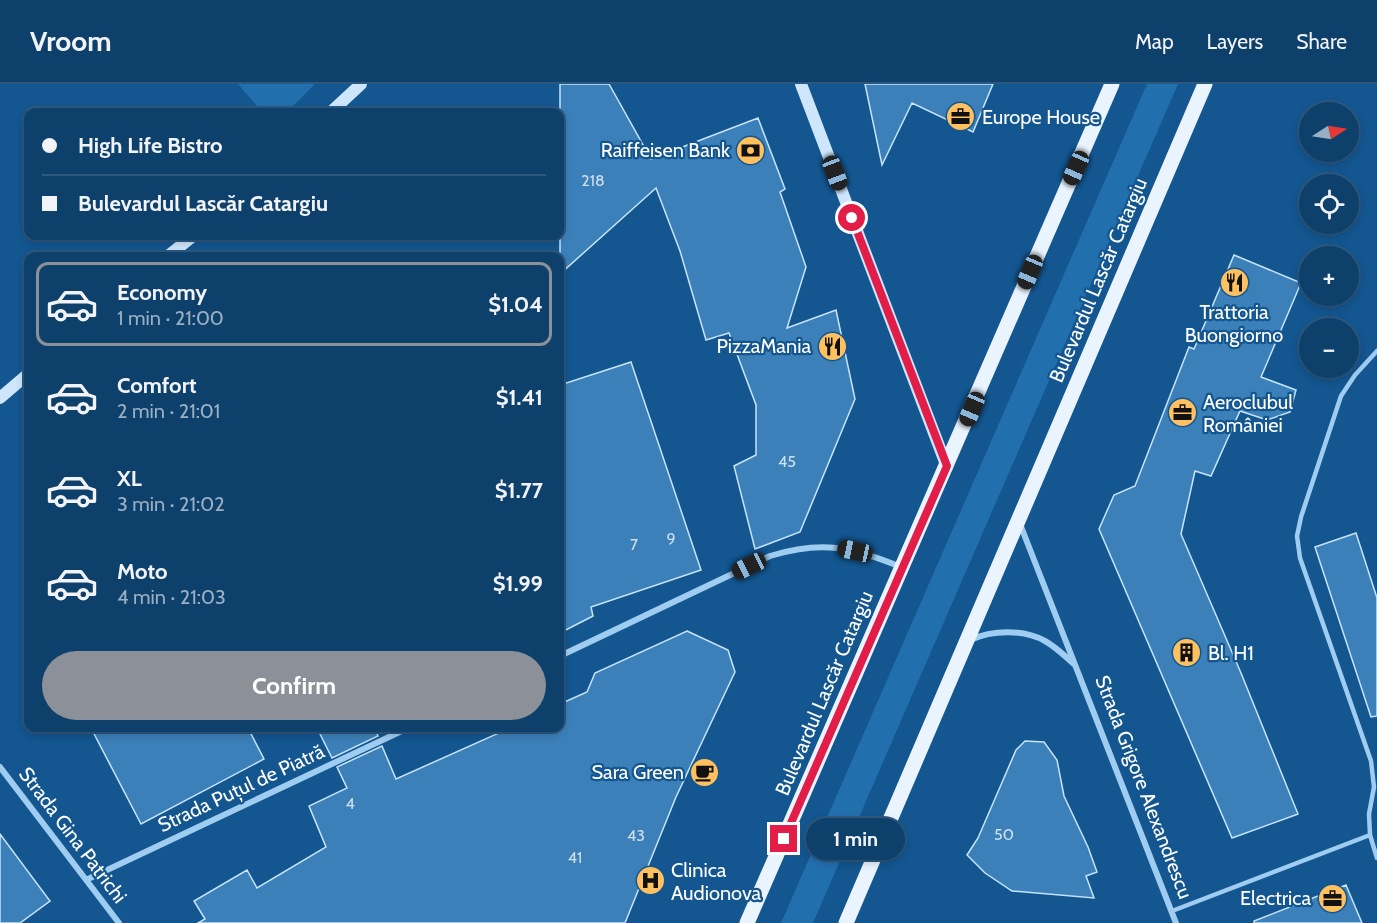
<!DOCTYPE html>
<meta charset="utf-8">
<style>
:root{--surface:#0e406c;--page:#1c4b74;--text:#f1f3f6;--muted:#9bafc2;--line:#2e597f;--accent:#8c9099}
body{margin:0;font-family:Cabin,sans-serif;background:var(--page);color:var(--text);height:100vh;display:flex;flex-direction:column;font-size:22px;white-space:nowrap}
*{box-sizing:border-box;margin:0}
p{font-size:20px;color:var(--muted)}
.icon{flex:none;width:33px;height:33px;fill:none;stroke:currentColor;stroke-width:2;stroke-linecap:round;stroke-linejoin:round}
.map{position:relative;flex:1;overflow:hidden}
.sheet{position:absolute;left:24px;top:168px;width:540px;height:480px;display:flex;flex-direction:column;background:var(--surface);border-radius:12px;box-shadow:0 3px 9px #0003,0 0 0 2px var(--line)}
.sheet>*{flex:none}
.hud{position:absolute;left:24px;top:24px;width:540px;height:132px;border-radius:12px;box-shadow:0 3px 9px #0003,0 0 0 2px var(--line);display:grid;align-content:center;height:132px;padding:0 18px;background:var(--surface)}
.needle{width:39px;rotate:78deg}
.buttons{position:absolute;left:1299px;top:18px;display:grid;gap:12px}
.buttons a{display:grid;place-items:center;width:60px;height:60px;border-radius:50%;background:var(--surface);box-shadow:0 3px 9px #0003,0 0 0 2px var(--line);font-size:30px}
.end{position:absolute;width:27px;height:27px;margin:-14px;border:8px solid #e11d48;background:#fff;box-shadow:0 0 0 3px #fff}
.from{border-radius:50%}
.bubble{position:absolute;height:42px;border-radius:21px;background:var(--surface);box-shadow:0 3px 9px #0003,0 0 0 2px var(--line);font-size:20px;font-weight:700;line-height:42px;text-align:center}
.car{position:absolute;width:18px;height:36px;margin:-18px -9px;border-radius:8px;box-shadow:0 0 4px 2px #0007;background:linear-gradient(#222 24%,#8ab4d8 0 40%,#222 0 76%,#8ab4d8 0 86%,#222 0)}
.hud b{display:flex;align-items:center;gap:21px;height:57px;font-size:22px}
.hud b+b{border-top:2px solid var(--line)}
.hud i{width:15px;height:15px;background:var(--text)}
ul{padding:10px 0 0;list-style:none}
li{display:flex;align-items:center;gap:18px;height:84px;margin:0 12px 9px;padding:0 6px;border:3px solid transparent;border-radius:12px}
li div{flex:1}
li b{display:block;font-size:22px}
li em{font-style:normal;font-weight:700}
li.on{border-color:var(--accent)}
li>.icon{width:54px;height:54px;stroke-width:1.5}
.primary-button{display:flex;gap:12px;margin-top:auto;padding:12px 18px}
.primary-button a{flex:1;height:69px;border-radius:36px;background:var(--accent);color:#fff;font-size:24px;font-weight:700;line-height:69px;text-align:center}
header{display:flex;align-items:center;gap:36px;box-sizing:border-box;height:84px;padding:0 30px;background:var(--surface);border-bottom:2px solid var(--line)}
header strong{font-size:28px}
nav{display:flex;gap:33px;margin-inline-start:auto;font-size:21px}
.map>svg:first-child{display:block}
</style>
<header>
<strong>Vroom</strong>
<nav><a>Map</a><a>Layers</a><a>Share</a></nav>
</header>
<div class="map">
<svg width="1377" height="839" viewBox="0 0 1377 839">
<rect width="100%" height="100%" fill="#135690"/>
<path fill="#226fae" d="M238 0H315L287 28H262Z
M1147 0H1178L813 839H781Z"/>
<path fill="#3c80b9" stroke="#c7e4fc" stroke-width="1.5" d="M560 0H609L651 75 758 34 785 105 780 108 806 183 787 244 836 226 855 315 800 448 755 465 734 382 756 371V321L729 249 706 256 680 167 656 104 560 190Z
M865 0H993L973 48 912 19 882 81Z
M1234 171 1301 199 1261 293 1296 306 1290 328 1267 336 1240 327 1211 392 1195 387 1181 450 1241 589 1298 730 1232 754 1099 445 1114 411 1135 402 1189 263 1194 265Z
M631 278 701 486 591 523 593 532 560 549V301Z
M1356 449 1377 514V632L1371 633 1315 463Z
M687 547 728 566 735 588 676 713 625 839H198L205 835 194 817 247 786 257 804 326 763 309 722 347 704 337 683 382 662 396 695 510 644H560V620L587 608 595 589Z
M91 644H248L264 675 141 740Z
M317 644H374L378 652 332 674Z
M1025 657 1044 658 1057 676 1064 712 1088 763 1097 788 1086 792 1094 814 1012 807 985 789 967 771 978 754 1016 666Z
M0 750 50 817 20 839H0Z
M1346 801 1362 839H1254V837Z"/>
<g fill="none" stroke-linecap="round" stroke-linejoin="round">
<path stroke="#9fccf1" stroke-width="4.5" d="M1377 267 1355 291 1341 312 1301 433 1297 452 1300 474 1371 677 1374 703 1369 730 1370 751 1377 774
M1172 827 1370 751"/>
<path stroke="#9fccf1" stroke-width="6" d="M1020 440 1176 839
M970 556C992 546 1023 545 1045 557 1056 563 1066 573 1075 581
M560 572 770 472C822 456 852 463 901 483
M0 683 119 839
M88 795 408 644"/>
<path stroke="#cee6fc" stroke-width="12" d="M801 0 947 383
M331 28 361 0
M168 172 193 152
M0 314 28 290"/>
<path stroke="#eaf4ff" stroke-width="15" d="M747 839 1112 0
M846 839 1205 0"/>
</g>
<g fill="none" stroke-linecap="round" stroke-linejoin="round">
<path stroke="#e11d48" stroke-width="8" d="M784 755 947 382 852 134"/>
</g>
<defs>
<symbol id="office-disc" viewBox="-11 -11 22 22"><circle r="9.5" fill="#ffc160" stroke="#135690"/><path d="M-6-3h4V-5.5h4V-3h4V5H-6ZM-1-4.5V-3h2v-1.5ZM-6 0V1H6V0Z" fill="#111"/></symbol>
<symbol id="bank-disc" viewBox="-11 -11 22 22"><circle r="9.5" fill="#ffc160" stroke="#135690"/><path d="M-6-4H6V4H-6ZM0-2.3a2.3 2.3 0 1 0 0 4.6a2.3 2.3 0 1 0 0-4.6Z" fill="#111"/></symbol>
<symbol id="restaurant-disc" viewBox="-11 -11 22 22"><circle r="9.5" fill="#ffc160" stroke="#135690"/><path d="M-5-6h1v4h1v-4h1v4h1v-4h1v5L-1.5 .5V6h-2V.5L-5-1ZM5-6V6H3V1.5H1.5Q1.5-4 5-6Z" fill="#111"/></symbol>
<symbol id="building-disc" viewBox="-11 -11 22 22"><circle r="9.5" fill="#ffc160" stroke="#135690"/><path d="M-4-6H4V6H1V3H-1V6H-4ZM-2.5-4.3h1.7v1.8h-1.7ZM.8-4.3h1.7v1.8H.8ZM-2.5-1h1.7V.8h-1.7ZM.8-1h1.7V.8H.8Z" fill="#111"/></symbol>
<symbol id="cafe-disc" viewBox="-11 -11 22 22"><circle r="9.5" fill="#ffc160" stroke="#135690"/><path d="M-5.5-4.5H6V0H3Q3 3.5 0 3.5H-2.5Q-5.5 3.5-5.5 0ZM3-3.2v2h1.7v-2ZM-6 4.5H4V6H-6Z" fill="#111"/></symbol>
<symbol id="hospital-disc" viewBox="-11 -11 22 22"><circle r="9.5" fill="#ffc160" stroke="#135690"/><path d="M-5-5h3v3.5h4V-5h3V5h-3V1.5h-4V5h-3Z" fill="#111"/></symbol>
</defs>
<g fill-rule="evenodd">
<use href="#office-disc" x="944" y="16" width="33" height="33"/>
<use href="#bank-disc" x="734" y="50" width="33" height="33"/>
<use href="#restaurant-disc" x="1218" y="182" width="33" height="33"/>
<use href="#restaurant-disc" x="816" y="246" width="33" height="33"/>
<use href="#office-disc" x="1166" y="312" width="33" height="33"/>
<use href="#building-disc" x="1170" y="552" width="33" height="33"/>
<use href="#cafe-disc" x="688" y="672" width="33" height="33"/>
<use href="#hospital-disc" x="634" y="780" width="33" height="33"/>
<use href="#office-disc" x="1316" y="798" width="33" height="33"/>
</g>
<g text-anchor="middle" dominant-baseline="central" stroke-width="4.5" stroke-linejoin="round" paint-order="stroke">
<g font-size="16" fill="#cedfee">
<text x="593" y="96">218</text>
<text x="787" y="377">45</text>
<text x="671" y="454">9</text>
<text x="634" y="460">7</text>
<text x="350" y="719">4</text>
<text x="1004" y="750">50</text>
<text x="636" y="751">43</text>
<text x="575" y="773">41</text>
</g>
<g font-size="20" fill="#fff" stroke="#135690" text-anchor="start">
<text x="982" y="33">Europe House</text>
<text x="730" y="66" text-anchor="end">Raiffeisen Bank</text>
<text x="1234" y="228" text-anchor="middle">Trattoria<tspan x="1234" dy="23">Buongiorno</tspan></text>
<text x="811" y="262" text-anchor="end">PizzaMania</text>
<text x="1203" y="318">Aeroclubul<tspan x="1203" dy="23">României</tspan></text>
<text x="1208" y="569">Bl. H1</text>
<text x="684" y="688" text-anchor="end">Sara Green</text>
<text x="671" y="786">Clinica<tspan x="671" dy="23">Audionova</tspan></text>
<text x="1311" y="814" text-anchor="end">Electrica</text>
</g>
<g font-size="20" fill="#fff" stroke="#135690">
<text transform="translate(1098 196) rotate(-67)">Bulevardul Lascăr Catargiu</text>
<text transform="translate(824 609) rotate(-67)">Bulevardul Lascăr Catargiu</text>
<text transform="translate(1144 703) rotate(69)">Strada Grigore Alexandrescu</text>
<text transform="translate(241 704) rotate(-25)">Strada Puțul de Piatră</text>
<text transform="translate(73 751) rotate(53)">Strada Gina Patrichi</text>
</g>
</g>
</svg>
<div class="buttons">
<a><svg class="needle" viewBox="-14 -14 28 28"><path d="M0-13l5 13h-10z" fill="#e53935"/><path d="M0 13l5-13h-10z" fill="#9bafc2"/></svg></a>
<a><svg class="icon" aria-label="locate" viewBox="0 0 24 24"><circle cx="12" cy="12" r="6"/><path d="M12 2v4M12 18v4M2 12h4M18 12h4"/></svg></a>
<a>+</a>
<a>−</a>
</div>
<i class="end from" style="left:852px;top:134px"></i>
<i class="end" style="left:784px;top:755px"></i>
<div class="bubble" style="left:806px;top:734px;width:99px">1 min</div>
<i class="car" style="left:1076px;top:84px;rotate:204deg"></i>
<i class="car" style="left:835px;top:89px;rotate:159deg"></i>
<i class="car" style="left:1030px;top:188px;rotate:203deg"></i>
<i class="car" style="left:972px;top:325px;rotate:203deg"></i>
<i class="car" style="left:855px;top:467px;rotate:282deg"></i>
<i class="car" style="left:749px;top:482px;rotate:244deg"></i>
<div class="hud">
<b><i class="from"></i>High Life Bistro</b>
<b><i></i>Bulevardul Lascăr Catargiu</b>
</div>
<section class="sheet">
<ul>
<li class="on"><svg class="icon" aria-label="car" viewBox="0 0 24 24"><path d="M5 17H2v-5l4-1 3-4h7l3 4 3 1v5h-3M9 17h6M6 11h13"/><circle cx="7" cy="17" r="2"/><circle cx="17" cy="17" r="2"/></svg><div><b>Economy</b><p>1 min · 21:00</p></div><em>$1.04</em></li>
<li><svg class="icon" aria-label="car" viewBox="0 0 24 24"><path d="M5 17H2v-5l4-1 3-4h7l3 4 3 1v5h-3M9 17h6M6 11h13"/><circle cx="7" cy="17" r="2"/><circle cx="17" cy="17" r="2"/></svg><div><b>Comfort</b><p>2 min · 21:01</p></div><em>$1.41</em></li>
<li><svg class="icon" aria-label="car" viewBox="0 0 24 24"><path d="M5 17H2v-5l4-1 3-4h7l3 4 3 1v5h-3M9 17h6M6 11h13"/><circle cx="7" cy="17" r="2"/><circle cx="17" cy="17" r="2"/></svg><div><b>XL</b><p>3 min · 21:02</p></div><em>$1.77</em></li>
<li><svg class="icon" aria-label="car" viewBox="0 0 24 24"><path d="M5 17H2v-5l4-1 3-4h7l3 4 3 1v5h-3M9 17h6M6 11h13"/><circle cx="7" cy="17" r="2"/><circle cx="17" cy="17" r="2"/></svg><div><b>Moto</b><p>4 min · 21:03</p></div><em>$1.99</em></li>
</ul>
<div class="primary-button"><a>Confirm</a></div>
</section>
</div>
